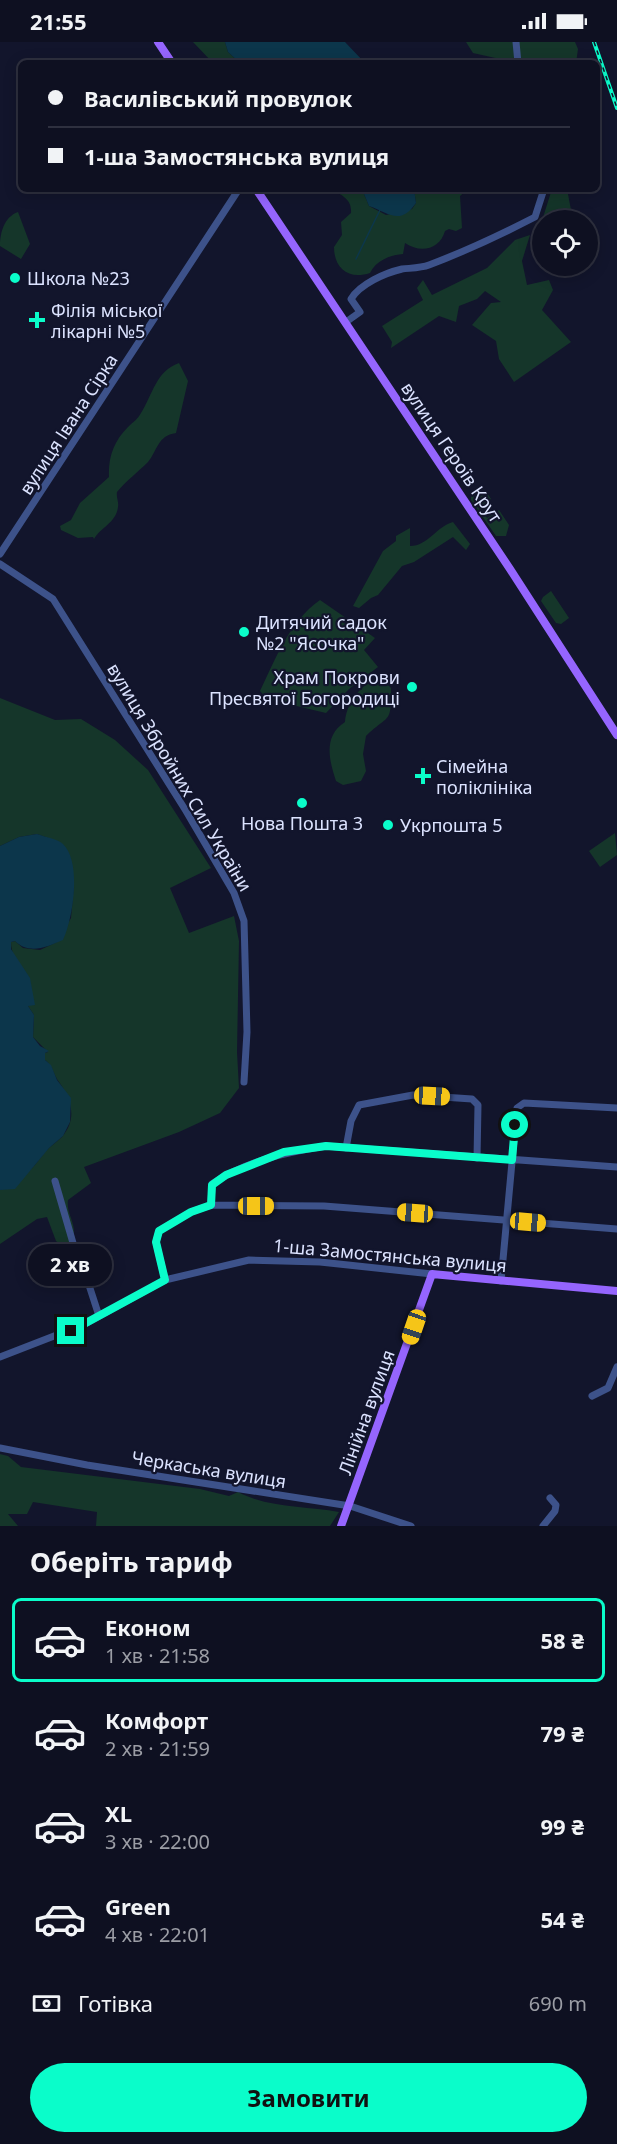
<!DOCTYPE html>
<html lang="uk">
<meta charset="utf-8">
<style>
:root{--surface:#0e1021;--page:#17192a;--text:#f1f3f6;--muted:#9b9da5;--line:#2e303f;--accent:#0afdca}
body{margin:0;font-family:"Noto Sans",sans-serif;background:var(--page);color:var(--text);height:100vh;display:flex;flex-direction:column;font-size:22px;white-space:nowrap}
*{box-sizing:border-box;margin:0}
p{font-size:20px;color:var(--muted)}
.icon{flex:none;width:33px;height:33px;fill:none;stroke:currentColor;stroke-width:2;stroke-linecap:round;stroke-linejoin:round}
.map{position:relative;height:1484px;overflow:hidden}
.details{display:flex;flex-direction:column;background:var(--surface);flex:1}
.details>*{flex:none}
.hud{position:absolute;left:18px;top:18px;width:582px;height:132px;border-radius:9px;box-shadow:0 3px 15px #0003,0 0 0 2px var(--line);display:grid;align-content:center;height:132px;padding:0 30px;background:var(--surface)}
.controls{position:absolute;left:532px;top:168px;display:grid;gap:12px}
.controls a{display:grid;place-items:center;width:66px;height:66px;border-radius:50%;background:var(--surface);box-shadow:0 3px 15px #0003,0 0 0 2px var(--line);font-size:30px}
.end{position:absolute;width:27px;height:27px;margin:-14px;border:8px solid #0afdca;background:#111;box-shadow:0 0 0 3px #111}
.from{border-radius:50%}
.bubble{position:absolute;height:42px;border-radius:21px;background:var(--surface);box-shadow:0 3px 15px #0003,0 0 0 2px var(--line);font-size:20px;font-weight:700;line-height:42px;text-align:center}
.car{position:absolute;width:18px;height:36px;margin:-18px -9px;border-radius:8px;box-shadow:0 0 4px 2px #0007;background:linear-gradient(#f5c518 24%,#345 0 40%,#f5c518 0 76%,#345 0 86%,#f5c518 0)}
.hud b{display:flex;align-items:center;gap:21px;height:57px;font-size:22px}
.hud b+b{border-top:2px solid var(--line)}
.hud i{width:15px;height:15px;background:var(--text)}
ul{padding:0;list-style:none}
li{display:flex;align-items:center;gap:18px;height:84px;margin:0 12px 9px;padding:0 18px;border:3px solid transparent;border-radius:9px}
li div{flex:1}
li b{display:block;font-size:22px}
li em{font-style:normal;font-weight:700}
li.on{border-color:var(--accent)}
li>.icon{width:54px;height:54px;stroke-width:1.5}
h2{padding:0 30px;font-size:27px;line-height:72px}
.pay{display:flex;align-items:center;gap:15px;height:66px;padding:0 30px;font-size:22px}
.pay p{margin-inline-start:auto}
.button{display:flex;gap:12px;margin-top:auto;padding:12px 30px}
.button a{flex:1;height:69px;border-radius:36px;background:var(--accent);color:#111;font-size:24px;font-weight:700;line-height:69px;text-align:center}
.status{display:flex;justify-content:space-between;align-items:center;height:42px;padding:0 30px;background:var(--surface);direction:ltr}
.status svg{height:16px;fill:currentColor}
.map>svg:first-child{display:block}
</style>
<div class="status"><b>21:55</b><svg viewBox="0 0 49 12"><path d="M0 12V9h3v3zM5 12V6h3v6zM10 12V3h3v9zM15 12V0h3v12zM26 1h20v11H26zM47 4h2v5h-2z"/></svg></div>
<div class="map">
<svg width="617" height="1484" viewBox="0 0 617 1484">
<rect width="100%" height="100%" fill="#12152c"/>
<path fill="#15362a" d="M193 0H225L228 10 240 21H213Z
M466 0H575L578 7 576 21H516L514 16 500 17 473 11Z
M333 147H362L369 164 386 173 412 167 416 161 414 147H468L460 154 462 186 456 189 449 187 445 189C440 207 421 212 405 201L403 212C389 213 376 219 370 231 348 238 334 226 334 205L342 193 341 180 351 171C352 157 343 155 333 147Z
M552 147H567L571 168 554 174 556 178H543V194L539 188Z
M18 170 30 202 21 217 0 204C0 191 4 175 18 170Z
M530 193 522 219 527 243 549 238 553 248 542 268 571 300 514 340 499 317 496 299 472 283 491 261 501 260 485 249 477 257 459 264 456 280 439 274 391 306 392 300 382 284 423 258 417 246 423 238 432 253 487 226 515 198Z
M179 321 188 339 176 391C157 394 158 408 148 420 138 430 126 439 117 450 116 455 119 460 118 465 116 481 101 485 94 497L93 495 78 496 61 488 60 484 71 478 80 461 109 435C108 415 114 399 128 385 133 380 138 377 141 371 153 352 156 329 179 321Z
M480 446 485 448 491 457 480 465 487 476 499 468 509 483 506 494H496L471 458V452Z
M453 480 470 502 466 508 453 495 414 520 402 524 378 553 371 556 359 566 353 564 383 509 396 499V494L410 486V504C428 504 437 484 453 480Z
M551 549 569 576 561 582 556 581 541 559 543 555Z
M320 558 375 596 364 608 378 625 349 647 326 671 267 657 260 649C276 616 289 580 320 558Z
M372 638 387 642 391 646C391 683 390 671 366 694L363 712 366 729 361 739 343 743 336 739C329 718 323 694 345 680 346 663 358 647 372 638Z
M0 656 55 678 81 677 115 698 148 728 211 826 170 846 189 891 234 874 239 899 237 1010 239 1046 220 1071 179 1090 84 1125 91 1141 68 1158C66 1171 75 1179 74 1193L71 1195 68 1209 56 1199 47 1175 37 1177 0 1202V1148C21 1141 32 1127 45 1110 50 1104 57 1100 62 1095 78 1076 71 1057 59 1040 53 1032 53 1024 45 1018V1011L48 1010 33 995 34 973 28 964C41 927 11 927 11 900L15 899 23 906 40 908 57 900 71 876 74 842 48 796 37 792 19 795 0 804Z
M615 791 617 813 600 825 589 809Z
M0 1412 8 1414 21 1425 200 1447 229 1454 238 1450C268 1466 306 1464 339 1470L330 1484H96L97 1470 33 1460 27 1472H8L18 1484H0Z"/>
<path fill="#0c364b" d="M225 0H345L365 21H240L228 10Z
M362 147H414L416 161C400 184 389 171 369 164Z
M37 792C45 795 58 797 63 802 82 820 73 877 63 898 47 905 29 913 15 899L11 900V907L30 936 35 963 28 964 34 973 33 995 40 1004 49 1009 45 1011V1018L51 1023 57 1038 71 1056 70 1080 63 1094 49 1106 15 1147 0 1148V804L19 795Z"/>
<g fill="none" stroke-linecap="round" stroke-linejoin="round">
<path stroke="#0c364b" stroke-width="1.5" d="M356 217 380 168"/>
<path stroke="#3d528a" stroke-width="7" d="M516 0 518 21
M346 280 360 270 351 257C360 242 385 231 402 227 411 226 421 226 429 223 466 209 500 193 535 175L544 147
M0 512 239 147
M0 522 53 557 186 769 234 851 244 879 247 990 244 1040
M346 1106 351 1079 359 1063 413 1053 472 1057 478 1063 477 1116
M55 1139 82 1232 88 1240 99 1274
M211 1163 212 1142C246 1119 287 1110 326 1104L617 1125
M165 1238 156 1200 159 1189 191 1170 211 1163 324 1164 617 1187
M501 1239 517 1066 524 1061 617 1066
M0 1315 85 1282 165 1238 249 1218 320 1220 432 1232
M592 1354 608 1346 617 1325
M0 1406 87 1423 350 1464 411 1484
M543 1484 555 1469 556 1463 550 1456"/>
<path stroke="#9565fe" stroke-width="8" d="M158 0 172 21
M256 147 510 527 617 693
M341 1484 432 1232 617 1249"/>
<defs>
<path id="rail" d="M594 0 617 66"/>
</defs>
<use href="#rail" stroke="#0afdca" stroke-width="4"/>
<use href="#rail" stroke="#12152c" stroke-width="1.5" stroke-dasharray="4.5" stroke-linecap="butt"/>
</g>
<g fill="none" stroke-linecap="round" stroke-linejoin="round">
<path stroke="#0afdca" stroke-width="8" d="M71 1289 165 1238 156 1200 159 1189 191 1170 211 1163 212 1143 226 1133 284 1110 326 1104 512 1118 515 1083"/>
</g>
<g fill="#0afdca" stroke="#12152c" stroke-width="2">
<circle cx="15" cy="236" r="6"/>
<path d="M34 269h6v6h6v6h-6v6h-6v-6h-6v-6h6z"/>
<circle cx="244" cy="590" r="6"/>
<circle cx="412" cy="645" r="6"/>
<path d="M420 725h6v6h6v6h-6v6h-6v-6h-6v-6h6z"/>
<circle cx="302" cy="761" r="6"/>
<circle cx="388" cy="783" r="6"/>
</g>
<g text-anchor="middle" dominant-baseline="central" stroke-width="4.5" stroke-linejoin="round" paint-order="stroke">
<g font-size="18" fill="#dce3ff" stroke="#12152c" text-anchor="start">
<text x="27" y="236">Школа №23</text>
<text x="51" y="268">Філія міської<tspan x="51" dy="21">лікарні №5</tspan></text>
<text x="256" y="580">Дитячий садок<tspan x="256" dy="21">№2 "Ясочка"</tspan></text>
<text x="400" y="635" text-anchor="end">Храм Покрови<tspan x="400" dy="21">Пресвятої Богородиці</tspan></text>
<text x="436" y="724">Сімейна<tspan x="436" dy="21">поліклініка</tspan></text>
<text x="302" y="781" text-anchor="middle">Нова Пошта 3</text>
<text x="400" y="783">Укрпошта 5</text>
</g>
<g font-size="18" fill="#dce3ff" stroke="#12152c">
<text transform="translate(68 382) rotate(-57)">вулиця Івана Сірка</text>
<text transform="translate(452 410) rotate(56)">вулиця Героїв Крут</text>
<text transform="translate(180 735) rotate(59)">вулиця Збройних Сил України</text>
<text transform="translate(390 1213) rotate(5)">1-ша Замостянська вулиця</text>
<text transform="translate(366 1370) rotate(-70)">Лінійна вулиця</text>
<text transform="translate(209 1427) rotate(9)">Черкаська вулиця</text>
</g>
</g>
</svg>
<div class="controls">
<a><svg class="icon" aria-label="locate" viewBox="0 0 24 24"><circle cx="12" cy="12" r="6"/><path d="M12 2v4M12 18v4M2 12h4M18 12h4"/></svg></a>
</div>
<i class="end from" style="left:515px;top:1083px"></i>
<i class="end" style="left:71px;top:1289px"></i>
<div class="bubble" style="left:28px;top:1202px;width:84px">2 хв</div>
<i class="car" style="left:432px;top:1054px;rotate:93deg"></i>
<i class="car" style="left:256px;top:1164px;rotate:90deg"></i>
<i class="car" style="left:415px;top:1171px;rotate:274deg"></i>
<i class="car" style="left:528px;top:1180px;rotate:95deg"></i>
<i class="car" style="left:414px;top:1285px;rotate:199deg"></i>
<div class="hud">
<b><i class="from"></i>Василівський провулок</b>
<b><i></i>1-ша Замостянська вулиця</b>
</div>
</div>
<section class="details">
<h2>Оберіть тариф</h2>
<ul>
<li class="on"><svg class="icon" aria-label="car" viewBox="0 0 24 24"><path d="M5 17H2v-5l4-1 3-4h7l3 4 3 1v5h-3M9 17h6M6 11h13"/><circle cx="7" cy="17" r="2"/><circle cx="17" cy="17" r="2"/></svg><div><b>Економ</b><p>1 хв · 21:58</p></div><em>58 ₴</em></li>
<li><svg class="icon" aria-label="car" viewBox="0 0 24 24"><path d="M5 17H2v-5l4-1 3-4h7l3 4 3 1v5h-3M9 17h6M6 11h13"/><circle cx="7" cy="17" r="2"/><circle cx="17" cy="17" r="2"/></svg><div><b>Комфорт</b><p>2 хв · 21:59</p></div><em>79 ₴</em></li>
<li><svg class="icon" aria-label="car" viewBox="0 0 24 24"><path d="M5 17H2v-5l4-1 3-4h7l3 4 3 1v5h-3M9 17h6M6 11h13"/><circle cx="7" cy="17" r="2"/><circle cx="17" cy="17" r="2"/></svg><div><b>XL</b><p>3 хв · 22:00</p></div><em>99 ₴</em></li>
<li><svg class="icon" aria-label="car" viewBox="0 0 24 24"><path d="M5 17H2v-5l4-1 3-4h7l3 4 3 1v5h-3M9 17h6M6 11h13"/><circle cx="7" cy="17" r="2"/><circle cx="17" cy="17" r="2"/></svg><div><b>Green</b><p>4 хв · 22:01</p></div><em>54 ₴</em></li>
</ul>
<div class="pay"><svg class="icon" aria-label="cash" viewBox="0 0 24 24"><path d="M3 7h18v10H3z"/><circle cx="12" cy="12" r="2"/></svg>Готівка<p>690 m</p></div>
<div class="button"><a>Замовити</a></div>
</section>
